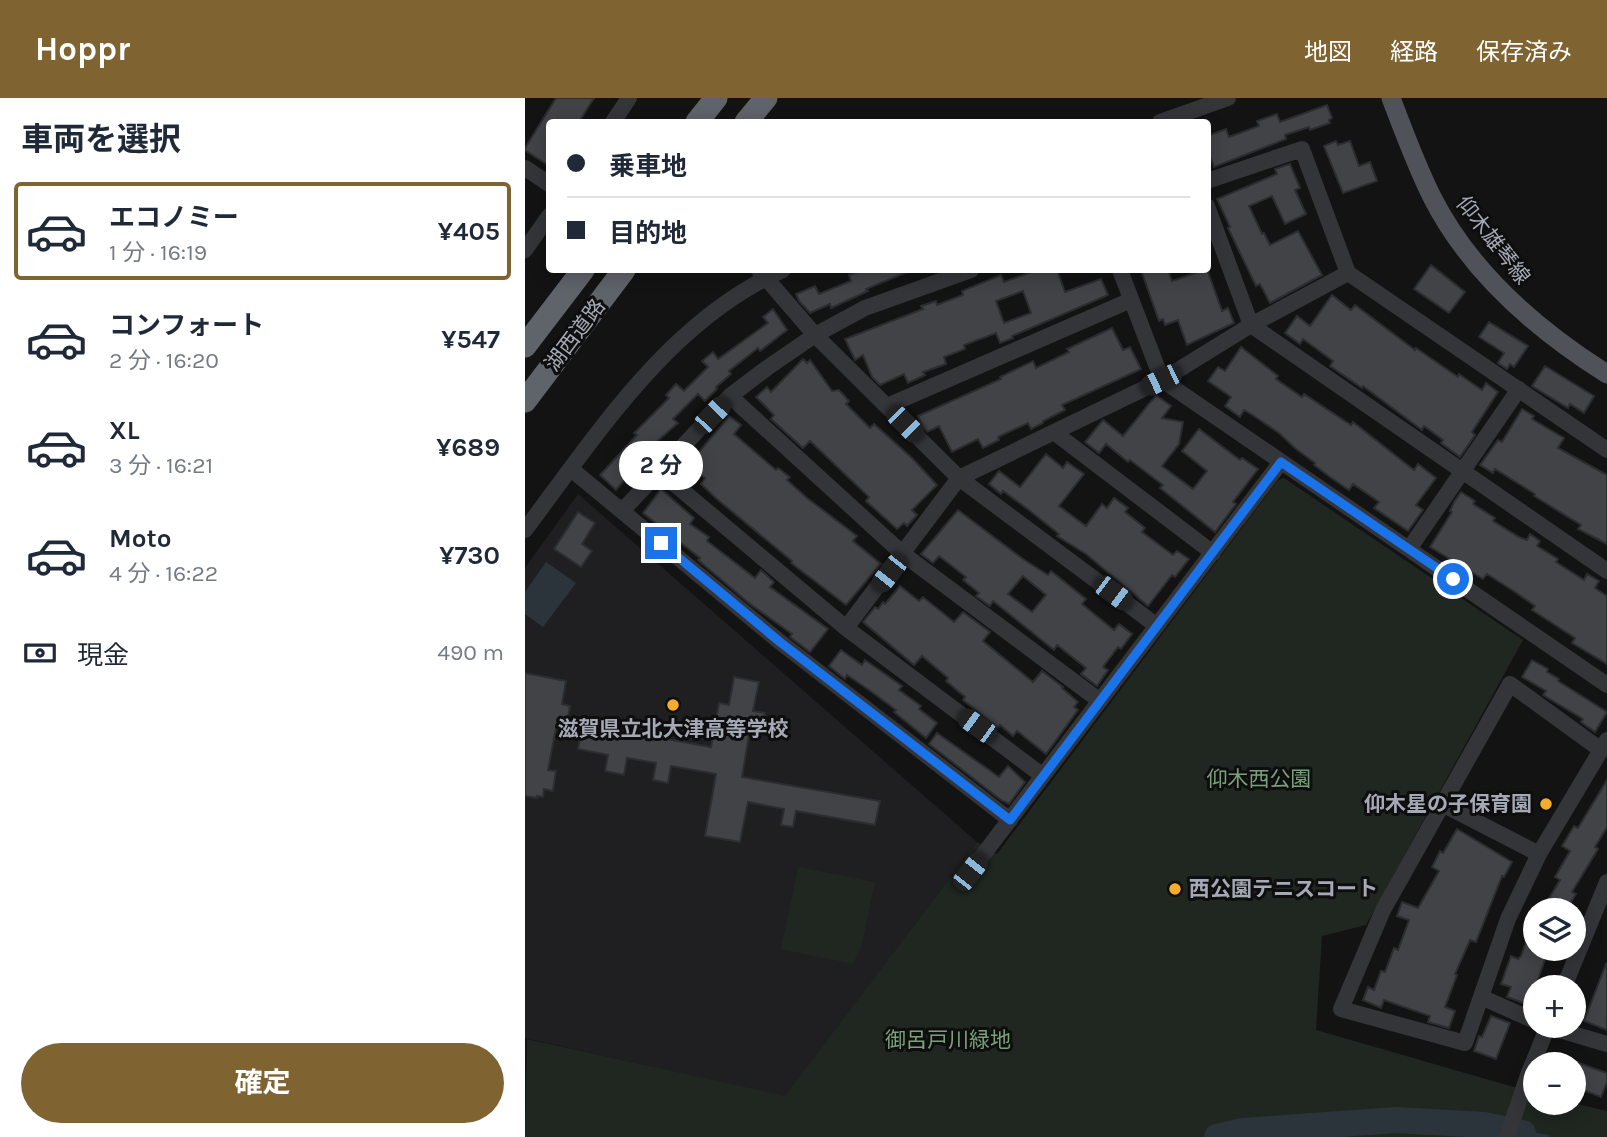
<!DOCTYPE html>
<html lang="ja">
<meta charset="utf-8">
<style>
:root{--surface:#fff;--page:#f6f6f7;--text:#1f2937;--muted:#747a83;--line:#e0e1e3;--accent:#7f6432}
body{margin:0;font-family:Karla,"Noto Sans JP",sans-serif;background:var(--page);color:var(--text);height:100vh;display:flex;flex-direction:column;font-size:26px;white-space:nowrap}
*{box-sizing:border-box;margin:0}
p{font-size:23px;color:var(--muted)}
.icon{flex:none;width:38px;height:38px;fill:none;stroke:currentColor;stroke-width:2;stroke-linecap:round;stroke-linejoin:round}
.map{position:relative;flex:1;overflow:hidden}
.drawer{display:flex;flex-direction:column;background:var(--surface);width:525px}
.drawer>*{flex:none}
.hud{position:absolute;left:21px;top:21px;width:665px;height:154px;border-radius:7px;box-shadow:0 4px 18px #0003;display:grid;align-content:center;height:154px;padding:0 21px;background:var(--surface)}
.fabs{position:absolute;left:998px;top:800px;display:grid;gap:14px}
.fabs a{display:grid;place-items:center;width:63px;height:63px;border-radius:50%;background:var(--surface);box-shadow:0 4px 18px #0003;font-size:35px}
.end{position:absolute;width:32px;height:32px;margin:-16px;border:9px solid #1a73e8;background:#fff;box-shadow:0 0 0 4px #fff}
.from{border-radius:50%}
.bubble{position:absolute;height:49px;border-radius:24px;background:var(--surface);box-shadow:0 4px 18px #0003;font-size:23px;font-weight:700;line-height:49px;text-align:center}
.car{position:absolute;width:21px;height:42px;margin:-21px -10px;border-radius:9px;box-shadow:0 0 5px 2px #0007;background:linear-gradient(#222 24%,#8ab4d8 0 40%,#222 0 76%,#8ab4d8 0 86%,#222 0)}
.hud b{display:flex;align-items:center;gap:24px;height:66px;font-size:26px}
.hud b+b{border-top:2px solid var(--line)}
.hud i{width:18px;height:18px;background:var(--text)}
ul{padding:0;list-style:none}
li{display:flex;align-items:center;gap:21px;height:98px;margin:0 14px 10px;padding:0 7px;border:4px solid transparent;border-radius:7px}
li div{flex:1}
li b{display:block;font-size:26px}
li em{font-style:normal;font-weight:700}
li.active{border-color:var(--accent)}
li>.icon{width:63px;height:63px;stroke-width:1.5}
h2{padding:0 21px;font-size:32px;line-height:84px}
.pay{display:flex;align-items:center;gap:18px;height:77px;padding:0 21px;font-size:26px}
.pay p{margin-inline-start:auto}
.button{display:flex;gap:14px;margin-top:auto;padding:14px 21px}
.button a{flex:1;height:80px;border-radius:42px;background:var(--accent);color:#fff;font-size:28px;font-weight:700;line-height:80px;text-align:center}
header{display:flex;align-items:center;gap:42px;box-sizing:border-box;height:98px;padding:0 35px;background:var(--accent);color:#fff}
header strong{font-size:33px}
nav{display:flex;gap:38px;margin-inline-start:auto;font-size:24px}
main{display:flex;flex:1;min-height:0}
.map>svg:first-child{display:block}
</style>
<header>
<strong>Hoppr</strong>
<nav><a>地図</a><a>経路</a><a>保存済み</a></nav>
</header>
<main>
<section class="drawer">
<h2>車両を選択</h2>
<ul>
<li class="active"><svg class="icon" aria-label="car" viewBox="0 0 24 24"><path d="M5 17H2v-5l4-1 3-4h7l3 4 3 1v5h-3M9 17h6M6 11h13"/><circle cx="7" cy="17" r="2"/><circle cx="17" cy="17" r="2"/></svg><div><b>エコノミー</b><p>1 分 · 16:19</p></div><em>¥405</em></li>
<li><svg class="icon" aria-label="car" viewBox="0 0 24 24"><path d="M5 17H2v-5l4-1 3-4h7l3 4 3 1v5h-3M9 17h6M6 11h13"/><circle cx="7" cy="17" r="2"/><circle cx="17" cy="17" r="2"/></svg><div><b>コンフォート</b><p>2 分 · 16:20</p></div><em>¥547</em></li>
<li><svg class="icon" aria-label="car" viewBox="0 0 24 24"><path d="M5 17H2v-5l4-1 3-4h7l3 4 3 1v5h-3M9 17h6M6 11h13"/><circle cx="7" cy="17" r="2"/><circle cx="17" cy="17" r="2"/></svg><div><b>XL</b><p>3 分 · 16:21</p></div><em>¥689</em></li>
<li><svg class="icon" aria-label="car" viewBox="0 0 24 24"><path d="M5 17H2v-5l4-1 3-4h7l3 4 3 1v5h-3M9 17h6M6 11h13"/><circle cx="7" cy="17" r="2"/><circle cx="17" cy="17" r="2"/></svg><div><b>Moto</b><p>4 分 · 16:22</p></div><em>¥730</em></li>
</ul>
<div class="pay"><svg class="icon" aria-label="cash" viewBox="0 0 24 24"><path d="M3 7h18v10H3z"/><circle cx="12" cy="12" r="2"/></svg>現金<p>490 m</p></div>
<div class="button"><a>確定</a></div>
</section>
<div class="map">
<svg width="1082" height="1039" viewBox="0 0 1082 1039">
<rect width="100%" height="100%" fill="#131314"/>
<path fill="#1f1f21" d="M53 396 452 744 260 999 0 940V470Z"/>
<path fill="#1f2720" d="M759 380 998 542 841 827 797 838 791 932 1010 995V1004L1048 1005 1082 1013V1039H0L2 941 260 998 452 744 472 756 753 382Z
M273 769 350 784 337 847 328 866 256 851Z"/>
<path fill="#2b343a" d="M21 464 51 485 18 529 0 516V494Z"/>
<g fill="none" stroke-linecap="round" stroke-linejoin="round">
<path stroke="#2b343a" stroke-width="4.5" d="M998 1035 1022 1039"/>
<path stroke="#2b343a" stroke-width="26" d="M692 1039 718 1033 871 1022 959 1027 998 1035"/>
</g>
<path fill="#414347" stroke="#2c2d30" stroke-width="2" fill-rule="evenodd" d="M31 0H69L54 24H24V68L0 52V50Z
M802 7 807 20 804 22 805 25 785 32 784 29 760 37 761 41 689 69 682 51V38L701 31 704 39 734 28 732 23 752 16 755 24Z
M811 43 813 47 825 43 834 68 845 64 852 83 818 95 799 48Z
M765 66 775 90 770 92 781 116 760 126 747 98 724 108 737 136 739 135 745 147 773 133 797 177 745 205 735 186 731 188 703 130 705 129 692 101 752 76 750 71Z
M906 167 940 194 924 215 889 191Z
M682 171 697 213 703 210 709 225 662 247 653 222 640 227 638 221 634 223 616 172H643L647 183Z
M339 172H387L341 191 343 193 306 210 305 206 285 215 274 203 271 196 290 188 294 196 326 183 324 177Z
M512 172H532L540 194 576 181 583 197 487 238 488 240 475 245 471 235 439 247 440 251 419 259 421 266 398 274 400 277 383 285 379 276 355 287 347 279 338 257 330 262 320 241 398 211 396 208 411 203 412 207 438 197 437 193 476 177 479 184ZM498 193 506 215 479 225 471 203Z
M807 197 826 212 830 207 890 252 891 250 933 279 934 276 957 292 961 285 973 294 947 334 950 337 935 359 916 345 918 342 899 328 897 332 838 288 837 290 805 268 808 263 778 241 775 246 760 235 772 218 785 228Z
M248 211 262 232 235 253 233 250 204 273 206 276 191 289 192 291 180 303 173 296 148 321 153 325 129 346 91 392 75 377 112 337 109 335 144 300 141 297 151 286 159 293 183 269 177 263 188 254 193 261 243 225 238 219Z
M964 224 1003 248 989 269 985 266 982 271 973 265 979 255 954 239Z
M587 230 598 252 605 249 616 271 537 307 540 312 518 323V325L506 331 503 325 473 339 474 342 458 350 453 341 427 354 414 328 402 334 398 330 393 318 476 281 475 279 508 263 511 270 544 254 542 251Z
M716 249 753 278 751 281 777 299 779 296 826 327 828 324 889 372 893 366 911 380 891 407 898 412 883 433 849 410 854 404 828 386 824 392 805 379 789 367 790 365 771 351 754 335 726 316 719 312 715 319 700 308 706 299 683 283 693 269 700 273Z
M278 261 282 265 285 262 307 293 314 292 324 303 321 306 345 330 349 326 387 360 412 387 387 412 392 417 382 428 379 425 372 431 341 403 344 399 285 343 278 350 246 321 249 317 231 299 242 289 246 294Z
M1020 268 1069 298 1059 315 1045 306 1043 310 1007 288Z
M631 297 646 308 637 320 658 324 654 346 637 368 668 391 682 373 657 353 674 331 715 362 717 360 733 371 708 404 711 406 690 434 635 390 638 387 605 362 603 364 581 346 574 355 560 344 578 322 598 338Z
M997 311 1009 318 1007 321 1039 340 1033 350 1082 377V446L1053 431 1056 427 1009 398 1010 396 970 371 968 375 955 367 973 342 977 344Z
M204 318 216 327 209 336 251 372 253 370 265 379 262 382 282 400 332 438 328 443 356 466 321 507 266 465 267 463 193 402 176 386 180 380 163 367Z
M521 356 538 370 542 364 559 376 534 408 561 428 577 406 582 410 589 400 603 410 600 414 620 430 617 434 648 457 652 453 664 461 650 479 647 477 623 508 561 456 532 438 534 436 500 409 478 393 476 396 464 386 474 373 495 389Z
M136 391 169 420 165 426 184 439 182 443 230 480 236 472 249 484 245 489 303 531 285 554 265 539 267 536 225 506 173 462 175 460 118 415Z
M936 394 950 403 948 406 970 420 968 423 994 439 1002 442 1005 436 1015 443 1012 448 1033 461 1031 464 1059 482 1062 476 1074 483 1070 490 1082 498V566L1047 545 1050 540 1007 512 1010 508 990 494 962 476 958 481 905 449 927 414 925 413 929 404Z
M433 412 498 461 523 477 526 473 561 501 557 506 589 532 594 526 607 536 596 551 593 549 578 569 583 572 572 588 556 576 561 570 532 547 529 552 468 503 465 508 451 498 454 495 438 482 441 479 414 458 408 465 396 456ZM498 478 521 497 507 514 483 496Z
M53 414 70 425 57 446 67 453 56 469 29 451Z
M375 488 394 503 398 499 429 524 438 514 465 534 458 543 508 584 517 573 538 589 537 590 553 604 549 609 553 612 521 656 492 633 488 638 475 627 473 630 438 602 440 599 421 583 423 580 397 558 389 567 338 524 350 509 353 511 358 504 360 506Z
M316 552 337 567 340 562 377 588 374 592 396 608 394 611 412 625 401 640 369 614 371 612 344 592 322 577 320 581 304 568Z
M1007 562 1023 571 1022 574 1034 581 1033 583 1082 614 1070 634 1056 624 1058 621 1018 597 1021 593 997 579Z
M0 575 41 583 37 606 45 608 43 621 33 620 23 672 31 673 28 693 19 691 18 699 12 698V700L0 698Z
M209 579 234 584 228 613 240 615 237 634 225 632 217 679 355 703 350 727 271 713 268 729 256 727 259 711 223 704 215 744 180 738 191 676 146 668 143 685 128 682 131 665 102 660 99 677 80 673 83 657 53 651 58 626 186 649 194 605 204 607Z
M412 635 474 679 483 668 500 684 484 706 476 702 404 646Z
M1082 682V729L1070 749 1073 751 1047 794 1051 796 1041 812H1017L1035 782 1030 779 1045 753 1037 748 1049 728 1053 730Z
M932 731 987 764 979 779 977 778 951 844 945 842 930 876 932 877 920 909 930 913 924 930 903 924 905 918 859 902 856 910 838 902 843 889 849 892 856 873 860 874 869 850 873 852 884 822 872 818 877 804 893 810 914 773 907 769 915 753 918 755Z
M1008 824 1010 850H1024L1004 907 982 899 986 889 976 886 986 858 993 861 996 858Z
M1081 866H1082V932L1059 923Z
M966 918 985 925 971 961 949 953 954 938 957 939Z
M1048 963 1082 975V984L1076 999 1048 988Z"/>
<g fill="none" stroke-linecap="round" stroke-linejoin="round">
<path stroke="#343539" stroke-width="16" d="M88 24 104 0
M635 24 703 0
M0 70 24 86
M682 83 777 51 823 175 1082 352
M682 108 726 227 1082 473
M0 152 24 118
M234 172 290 237 434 380 632 528
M595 172 637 282 1082 587
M205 298 378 456 575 603
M362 308 606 202
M530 335 688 455
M46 371 255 544 485 722
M134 373 321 530 518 678
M98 412 205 298 242 270 290 237 340 210 446 172
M0 432C73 335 144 223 258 172
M884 451 994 291
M321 530 434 380 637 282 726 227 823 175
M1076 652 985 586 858 812 816 911 940 945 983 821 1014 756 1082 642
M917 706 1014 756
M445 774 756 364
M1039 889 1082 784
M956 899 1010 923
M1021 928 1082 946
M982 1039 1003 977 1023 928"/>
<path stroke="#4f5258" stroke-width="19" d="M866 0C879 34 891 67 907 99 945 174 1012 232 1082 276"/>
<path stroke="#5f636a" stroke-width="23" d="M172 24 191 0
M221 24 241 0
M0 248 58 172
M0 303 99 172"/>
</g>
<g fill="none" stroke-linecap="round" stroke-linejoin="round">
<path stroke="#1a73e8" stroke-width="9" d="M136 445 255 544 485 722 756 364 928 481"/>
</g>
<g fill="#f4ac2b" stroke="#0e0e0f" stroke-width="2.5">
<circle cx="148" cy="607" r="7"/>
<circle cx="1021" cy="706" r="7"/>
<circle cx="650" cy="791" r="7"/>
</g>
<g text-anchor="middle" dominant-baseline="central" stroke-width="6" stroke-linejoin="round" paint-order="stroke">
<g font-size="21" fill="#a4a9b5" stroke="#0e0e0f">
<text transform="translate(968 142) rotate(52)">仰木雄琴線</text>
<text transform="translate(50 237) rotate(-53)">湖西道路</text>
</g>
<g font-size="21" font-weight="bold" fill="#a4a9b5" stroke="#0e0e0f">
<text x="148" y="631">滋賀県立北大津高等学校</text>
<text x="1007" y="706" text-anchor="end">仰木星の子保育園</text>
<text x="664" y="791" text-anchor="start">西公園テニスコート</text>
</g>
<g font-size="21" fill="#7aa07c" stroke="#0e0e0f">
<text x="734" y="681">仰木西公園</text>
<text x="423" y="942">御呂戸川緑地</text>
</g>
</g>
</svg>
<div class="fabs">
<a><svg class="icon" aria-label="layers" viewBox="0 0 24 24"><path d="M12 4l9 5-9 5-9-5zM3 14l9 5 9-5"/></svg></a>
<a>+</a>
<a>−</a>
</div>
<i class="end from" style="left:928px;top:481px"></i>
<i class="end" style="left:136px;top:445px"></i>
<div class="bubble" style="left:94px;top:343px;width:84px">2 分</div>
<i class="car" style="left:636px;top:282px;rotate:244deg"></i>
<i class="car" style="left:187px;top:317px;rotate:44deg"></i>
<i class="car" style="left:380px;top:326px;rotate:135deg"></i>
<i class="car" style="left:364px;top:475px;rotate:218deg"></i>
<i class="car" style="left:588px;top:495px;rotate:127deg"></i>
<i class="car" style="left:452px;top:628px;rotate:306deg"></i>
<i class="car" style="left:445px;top:774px;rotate:38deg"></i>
<div class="hud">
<b><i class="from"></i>乗車地</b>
<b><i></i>目的地</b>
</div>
</div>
</main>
